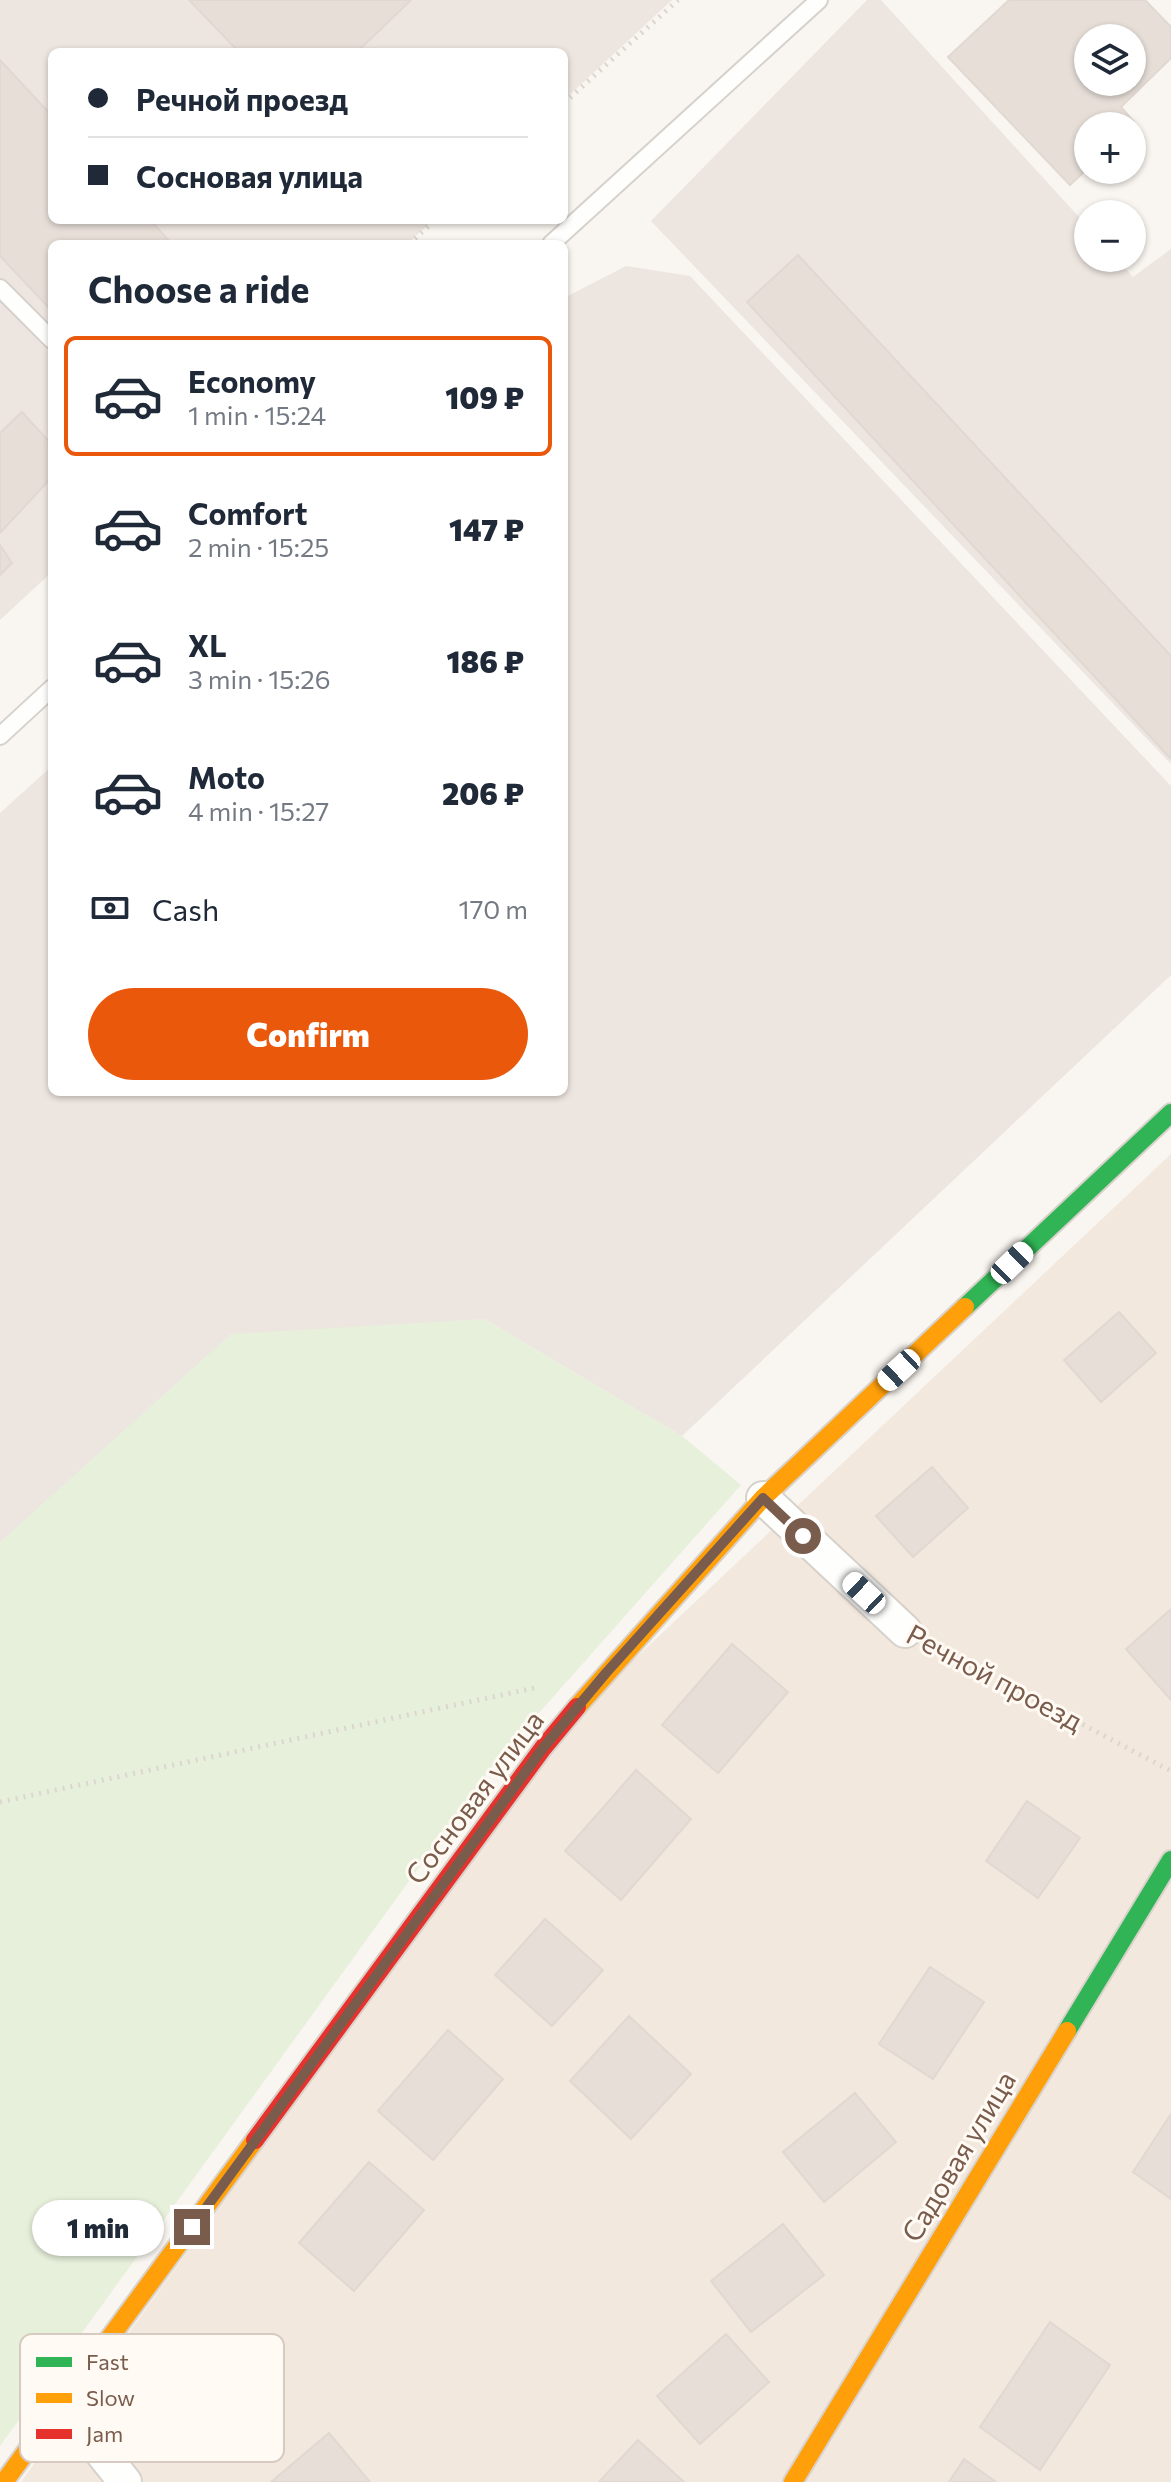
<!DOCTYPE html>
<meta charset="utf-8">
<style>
:root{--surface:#fff;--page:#f6f6f7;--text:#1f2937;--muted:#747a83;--line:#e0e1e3;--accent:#ea580c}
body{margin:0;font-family:Commissioner,sans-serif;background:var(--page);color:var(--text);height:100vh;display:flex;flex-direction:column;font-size:30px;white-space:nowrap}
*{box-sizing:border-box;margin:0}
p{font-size:26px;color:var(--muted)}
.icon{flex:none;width:44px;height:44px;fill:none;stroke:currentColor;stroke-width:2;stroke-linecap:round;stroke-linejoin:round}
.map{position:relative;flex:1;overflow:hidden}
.details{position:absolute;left:48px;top:240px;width:520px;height:856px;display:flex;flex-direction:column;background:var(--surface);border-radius:12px;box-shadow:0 2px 6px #0004}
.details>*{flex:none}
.top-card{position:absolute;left:48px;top:48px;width:520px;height:176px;border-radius:12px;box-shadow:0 2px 6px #0004;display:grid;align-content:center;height:176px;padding:0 40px;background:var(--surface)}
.fabs{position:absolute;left:1074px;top:24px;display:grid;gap:16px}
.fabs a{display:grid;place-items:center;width:72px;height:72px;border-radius:50%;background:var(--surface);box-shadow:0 2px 6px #0004;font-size:40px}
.end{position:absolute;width:36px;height:36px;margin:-18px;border:10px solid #7a5c4d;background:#fff;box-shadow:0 0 0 4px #fff}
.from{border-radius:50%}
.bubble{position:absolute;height:56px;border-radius:28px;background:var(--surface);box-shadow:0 2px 6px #0004;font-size:26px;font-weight:800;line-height:56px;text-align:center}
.car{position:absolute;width:24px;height:48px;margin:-24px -12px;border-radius:10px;box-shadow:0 0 6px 2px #0007;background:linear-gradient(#fff 24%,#345 0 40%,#fff 0 76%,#345 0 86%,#fff 0)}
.top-card b{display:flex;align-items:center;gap:28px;height:76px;font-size:30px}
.top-card b+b{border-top:2px solid var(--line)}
.top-card i{width:20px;height:20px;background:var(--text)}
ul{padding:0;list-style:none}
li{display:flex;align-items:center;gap:24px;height:120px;margin:0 16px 12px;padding:0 24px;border:4px solid transparent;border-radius:12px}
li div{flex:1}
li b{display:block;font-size:30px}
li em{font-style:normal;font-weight:800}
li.selected{border-color:var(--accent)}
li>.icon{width:72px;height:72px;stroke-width:1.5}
h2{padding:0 40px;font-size:36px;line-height:96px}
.pay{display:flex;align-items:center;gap:20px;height:88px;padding:0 40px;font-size:30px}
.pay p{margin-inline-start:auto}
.cta{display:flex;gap:16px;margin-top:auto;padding:16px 40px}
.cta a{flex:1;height:92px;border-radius:48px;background:var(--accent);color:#fff;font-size:32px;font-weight:800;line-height:92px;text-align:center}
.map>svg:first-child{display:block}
</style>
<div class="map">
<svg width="1171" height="2482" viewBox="0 0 1171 2482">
<rect width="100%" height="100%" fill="#f9f5f0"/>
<path fill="#f2e8de" d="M1171 1154V2482H21L574 1716Z"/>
<path fill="#ede5e0" d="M0 0H672L564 100V52H52V220H433L407 244H52V572L0 620Z
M867 0H881L1088 227V258H1116L1133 277 1171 249V764L651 221Z
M626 266 690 276 1171 786V975L682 1436 484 1319 0 1542V813L52 766V1092H564V298Z"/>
<path fill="#e7f0db" d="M484 1319 682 1436 741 1485 493 1765 0 2446V1542L231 1334Z"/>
<path fill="#e6ded7" stroke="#e2d8d2" stroke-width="2" fill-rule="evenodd" d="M189 0H411L357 52H239Z
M1009 0H1145L1171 27V58L1121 107 1135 123 1131 126H1088V168L1070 185 948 57ZM1088 38H1132V82H1088Z
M0 60 52 116V220H150L172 244H52V311L0 256Z
M798 255 1171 656V759L747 302Z
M22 412 52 445V477L0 533V433Z
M0 545 12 563 0 575Z
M1119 1312 1156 1353 1101 1402 1064 1360Z
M932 1467 968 1508 913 1557 876 1516Z
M1171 1609V1700L1126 1649Z
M732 1644 788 1692 718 1773 662 1725Z
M636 1770 691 1819 621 1900 565 1851Z
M1027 1801 1080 1838 1038 1898 986 1861Z
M545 1919 603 1970 552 2026 495 1975Z
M930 1967 984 2002 933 2079 879 2044Z
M629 2016 691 2074 631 2139 570 2081Z
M448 2030 503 2079 433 2160 378 2111Z
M855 2093 896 2142 824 2202 783 2152Z
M1171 2114V2199L1133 2172Z
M369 2162 424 2210 354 2291 299 2243Z
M783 2224 824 2275 751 2332 711 2281Z
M1050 2322 1110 2365 1040 2470 980 2427Z
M726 2334 769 2382 700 2444 657 2396Z
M329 2433 370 2482H271Z
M638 2440 684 2482H599Z
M964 2459 996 2482H949Z"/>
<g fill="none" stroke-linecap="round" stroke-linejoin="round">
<defs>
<path id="lane" d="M551 244 819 0
M0 288 52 340
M0 736 52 688"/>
<path id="street" d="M763 1498 905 1631
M62 2403 125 2482"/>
<path id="fast" d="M965 1307 1171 1113
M1067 2031 1171 1860"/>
<path id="slow" d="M577 1707 763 1498 965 1307
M4 2482 255 2140
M793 2482 1067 2031"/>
<path id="jam" d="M255 2140 543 1748 577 1707"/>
</defs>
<use href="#lane" stroke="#d7d1cb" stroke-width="20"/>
<use href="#street" stroke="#d7d1cb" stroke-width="36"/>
<use href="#fast" stroke="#d9d2cb" stroke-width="22"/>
<use href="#slow" stroke="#d9d2cb" stroke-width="22"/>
<use href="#jam" stroke="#d9d2cb" stroke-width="22"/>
<path stroke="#dcd5d0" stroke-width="5" stroke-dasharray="2 6" stroke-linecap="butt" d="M564 103 678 0
M409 244 435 220
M934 1646 1171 1771
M0 1802 539 1687"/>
<use href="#lane" stroke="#fefefd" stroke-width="16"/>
<use href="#street" stroke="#fefefd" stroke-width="32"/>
<use href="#fast" stroke="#30b455" stroke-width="18"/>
<use href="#slow" stroke="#ff9f0a" stroke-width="18"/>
<use href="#jam" stroke="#e5322d" stroke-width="18"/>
</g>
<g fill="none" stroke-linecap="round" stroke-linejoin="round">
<path stroke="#7a5c4d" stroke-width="10" d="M192 2227 543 1748 606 1673 763 1498 803 1536"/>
</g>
<g text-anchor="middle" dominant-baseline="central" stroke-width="6" stroke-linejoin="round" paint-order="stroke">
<g font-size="28" fill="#7a5c4d" stroke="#fffaf3">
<text transform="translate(995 1677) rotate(28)">Речной проезд</text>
<text transform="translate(474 1797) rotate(-53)">Сосновая улица</text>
<text transform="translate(958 2156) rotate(-59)">Садовая улица</text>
</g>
</g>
<rect x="20" y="2334" width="264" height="128" rx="12" fill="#fffaf3" stroke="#d7cbc1" stroke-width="2"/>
<rect x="36" y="2357" width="36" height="10" fill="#30b455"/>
<rect x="36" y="2393" width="36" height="10" fill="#ff9f0a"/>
<rect x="36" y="2429" width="36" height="10" fill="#e5322d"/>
<g font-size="22" fill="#7a5c4d">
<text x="86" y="2370">Fast</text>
<text x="86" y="2406">Slow</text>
<text x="86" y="2442">Jam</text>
</g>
</svg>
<div class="fabs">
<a><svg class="icon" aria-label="layers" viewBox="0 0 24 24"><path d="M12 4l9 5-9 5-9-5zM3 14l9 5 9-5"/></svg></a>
<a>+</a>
<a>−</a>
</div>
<i class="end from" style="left:803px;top:1536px"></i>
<i class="end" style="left:192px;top:2227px"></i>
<div class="bubble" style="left:32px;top:2200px;width:132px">1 min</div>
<i class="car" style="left:1012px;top:1263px;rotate:46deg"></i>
<i class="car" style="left:899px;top:1370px;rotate:227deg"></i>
<i class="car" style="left:864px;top:1593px;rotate:313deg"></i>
<div class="top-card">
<b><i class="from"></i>Речной проезд</b>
<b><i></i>Сосновая улица</b>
</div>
<section class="details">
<h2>Choose a ride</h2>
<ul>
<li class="selected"><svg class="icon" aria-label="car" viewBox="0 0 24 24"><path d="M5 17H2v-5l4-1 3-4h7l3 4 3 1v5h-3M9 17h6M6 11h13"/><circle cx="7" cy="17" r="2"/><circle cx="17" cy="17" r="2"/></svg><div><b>Economy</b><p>1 min · 15:24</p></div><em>109 ₽</em></li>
<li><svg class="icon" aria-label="car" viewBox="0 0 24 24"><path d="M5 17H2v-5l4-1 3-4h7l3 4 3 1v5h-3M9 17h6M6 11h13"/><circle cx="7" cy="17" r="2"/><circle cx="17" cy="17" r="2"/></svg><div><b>Comfort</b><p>2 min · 15:25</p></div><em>147 ₽</em></li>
<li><svg class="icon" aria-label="car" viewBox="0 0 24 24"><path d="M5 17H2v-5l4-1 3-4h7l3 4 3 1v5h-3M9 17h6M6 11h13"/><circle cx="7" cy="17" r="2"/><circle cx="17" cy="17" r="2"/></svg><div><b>XL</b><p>3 min · 15:26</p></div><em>186 ₽</em></li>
<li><svg class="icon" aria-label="car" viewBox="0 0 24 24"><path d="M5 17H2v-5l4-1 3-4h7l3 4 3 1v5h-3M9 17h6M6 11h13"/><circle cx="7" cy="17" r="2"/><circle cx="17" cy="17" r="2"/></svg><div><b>Moto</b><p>4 min · 15:27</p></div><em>206 ₽</em></li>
</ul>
<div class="pay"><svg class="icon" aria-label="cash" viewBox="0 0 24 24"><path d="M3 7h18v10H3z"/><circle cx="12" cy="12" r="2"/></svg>Cash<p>170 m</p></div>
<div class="cta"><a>Confirm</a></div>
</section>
</div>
